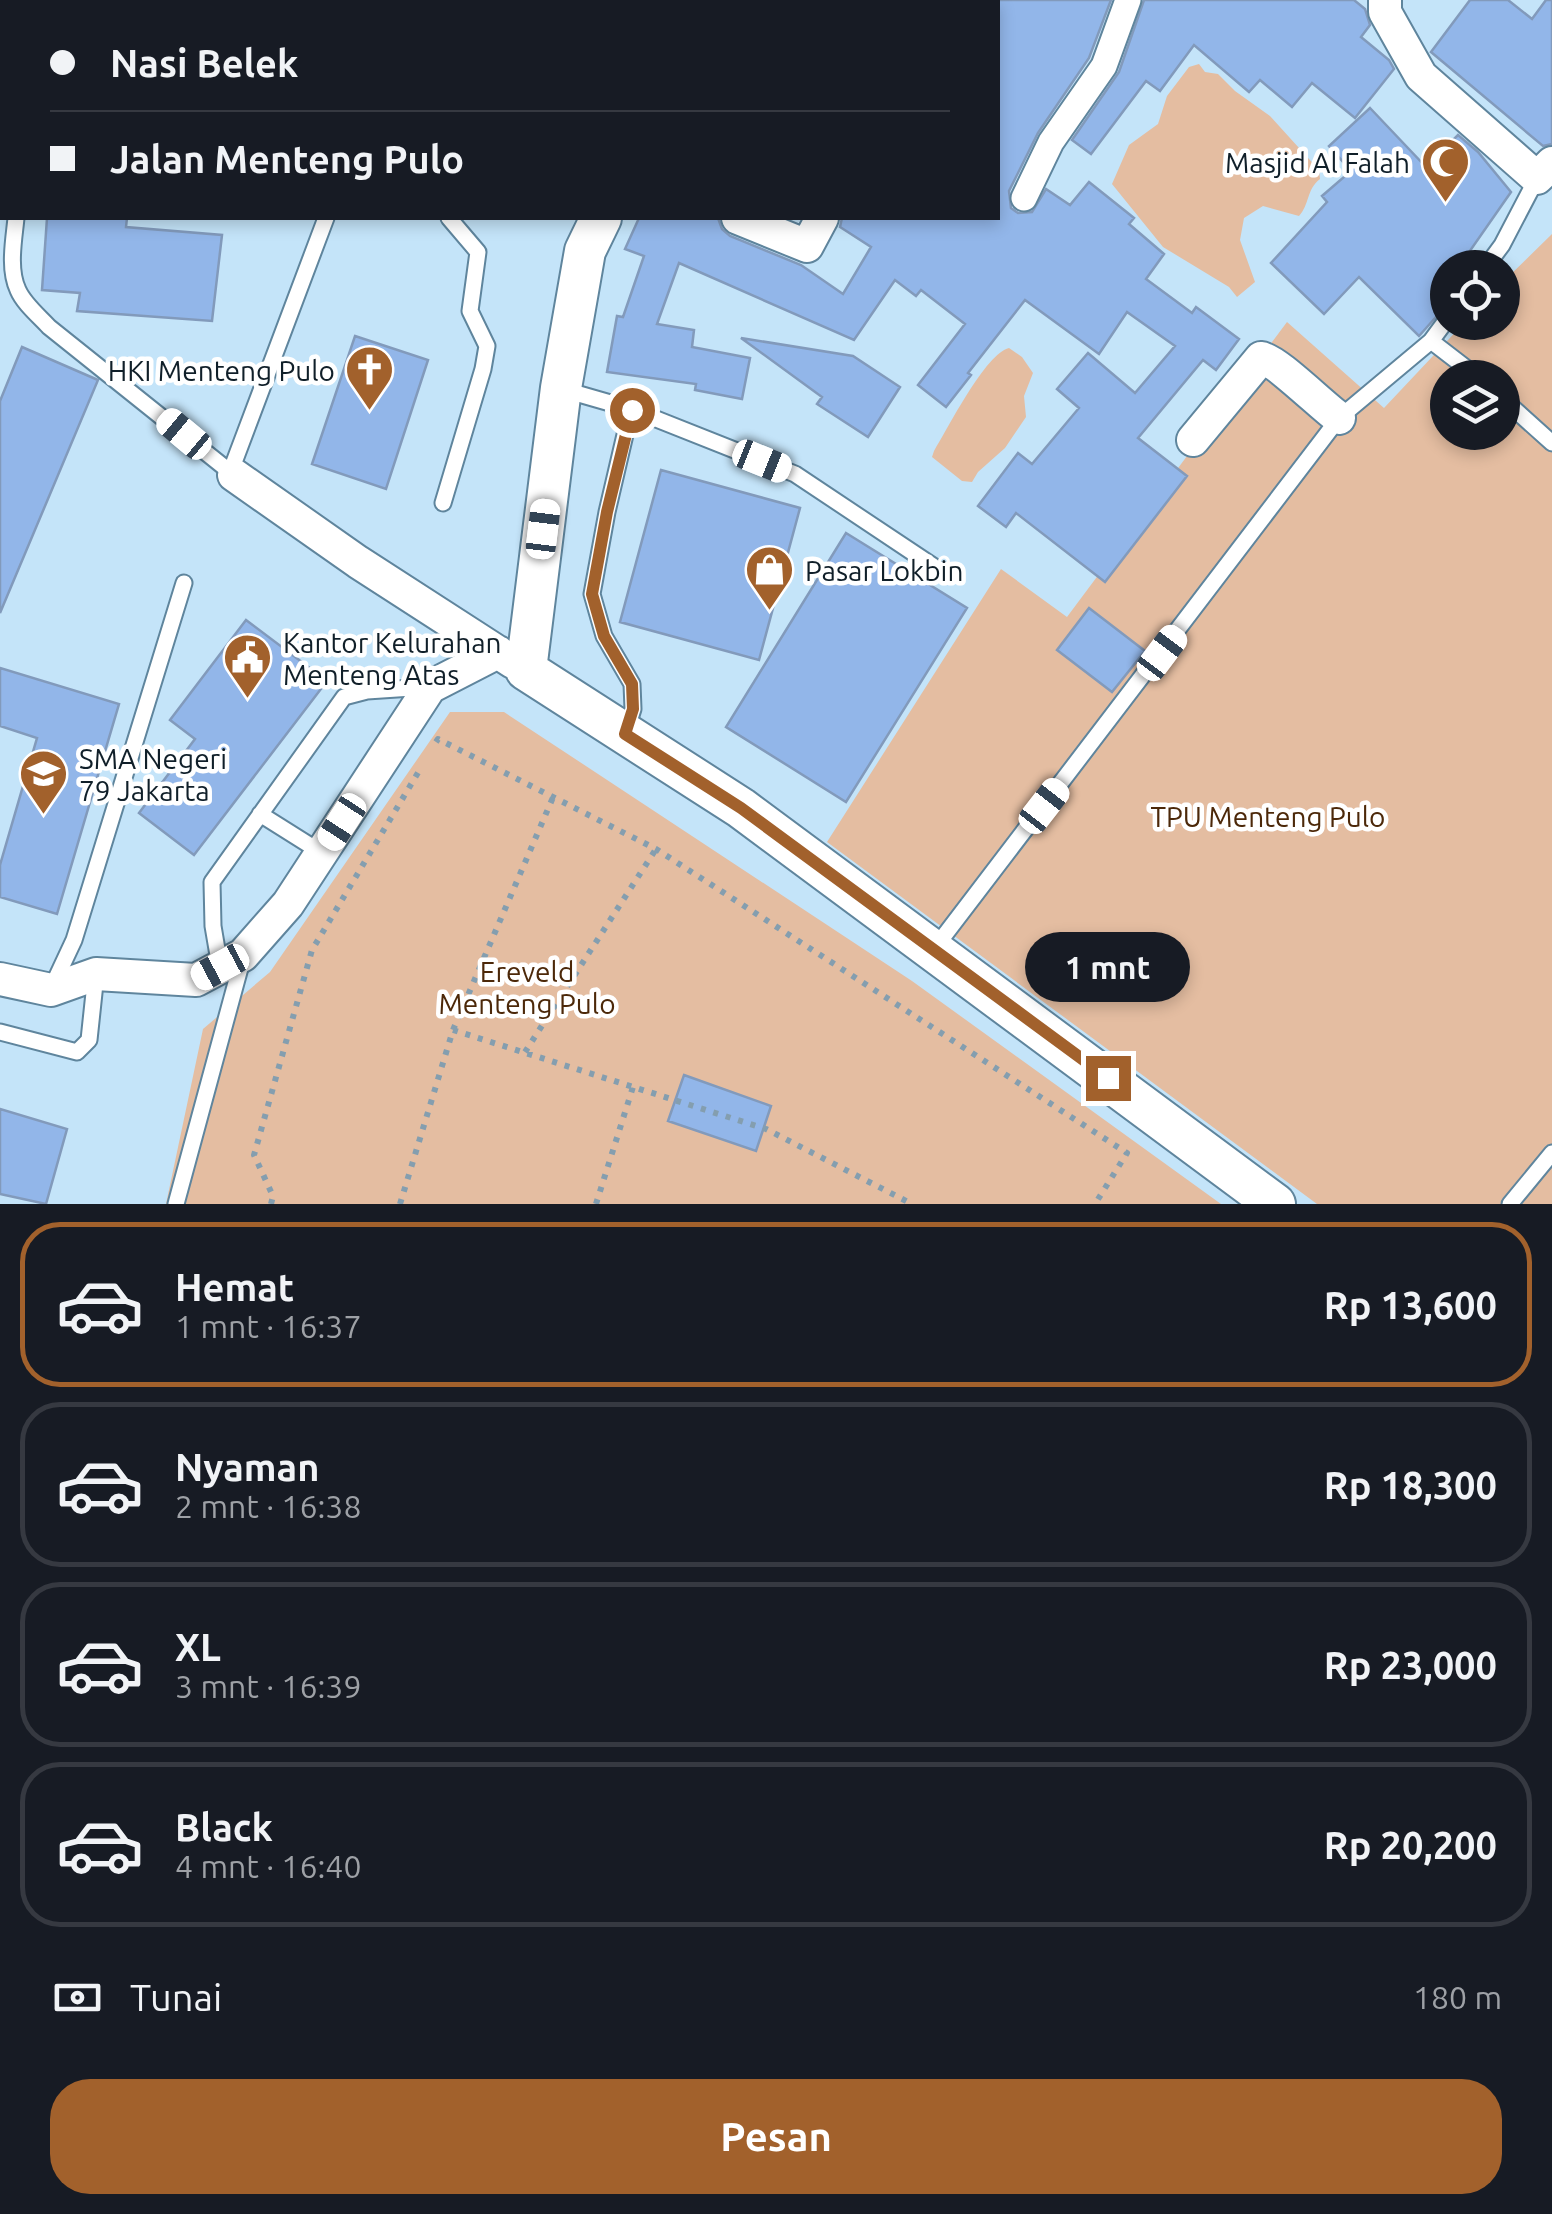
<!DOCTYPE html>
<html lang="id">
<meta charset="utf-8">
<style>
:root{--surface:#171b24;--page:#242831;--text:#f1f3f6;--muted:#9ea1a6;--line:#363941;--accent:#a2612c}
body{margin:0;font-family:Ubuntu,sans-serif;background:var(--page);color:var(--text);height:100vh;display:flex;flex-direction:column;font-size:38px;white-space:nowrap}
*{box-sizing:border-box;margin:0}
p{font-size:32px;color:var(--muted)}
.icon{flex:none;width:55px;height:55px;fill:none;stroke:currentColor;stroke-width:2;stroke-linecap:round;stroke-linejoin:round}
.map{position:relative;height:1204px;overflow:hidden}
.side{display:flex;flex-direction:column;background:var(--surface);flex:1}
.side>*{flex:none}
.guide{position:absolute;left:0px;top:0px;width:1000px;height:220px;box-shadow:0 5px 15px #0003;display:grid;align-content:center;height:220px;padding:0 50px;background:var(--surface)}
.buttons{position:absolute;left:1430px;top:250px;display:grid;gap:20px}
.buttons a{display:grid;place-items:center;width:90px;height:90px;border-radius:50%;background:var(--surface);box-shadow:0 5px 15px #0003;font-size:50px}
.end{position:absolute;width:45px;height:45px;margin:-22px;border:12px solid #a2612c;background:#fff;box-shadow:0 0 0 5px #fff}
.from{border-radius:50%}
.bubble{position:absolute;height:70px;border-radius:35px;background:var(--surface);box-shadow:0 5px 15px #0003;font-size:32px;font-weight:700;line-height:70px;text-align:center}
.car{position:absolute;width:30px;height:60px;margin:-30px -15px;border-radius:12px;box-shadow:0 0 8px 2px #0007;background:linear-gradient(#fff 24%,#345 0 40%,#fff 0 76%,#345 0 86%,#fff 0)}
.guide b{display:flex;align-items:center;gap:35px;height:95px;font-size:38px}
.guide b+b{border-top:2px solid var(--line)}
.guide i{width:25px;height:25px;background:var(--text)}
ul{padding:18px 0 0;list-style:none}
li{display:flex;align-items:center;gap:30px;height:165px;margin:0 20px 15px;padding:0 30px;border:5px solid var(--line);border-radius:40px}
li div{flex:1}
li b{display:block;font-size:38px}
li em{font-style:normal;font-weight:700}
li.on{border-color:var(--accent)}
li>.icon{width:90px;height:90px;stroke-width:1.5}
.pay{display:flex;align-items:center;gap:25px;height:110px;padding:0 50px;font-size:38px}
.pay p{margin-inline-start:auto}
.button{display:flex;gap:20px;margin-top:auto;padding:20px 50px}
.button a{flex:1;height:115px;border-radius:40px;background:var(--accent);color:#fff;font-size:40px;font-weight:700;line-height:115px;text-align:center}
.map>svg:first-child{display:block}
</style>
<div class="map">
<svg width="1552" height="1204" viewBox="0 0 1552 1204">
<rect width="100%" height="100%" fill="#c4e4f9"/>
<path fill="#e4bda1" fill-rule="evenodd" d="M1199 64 1205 72 1218 74 1235 91 1270 116 1319 170 1320 179C1306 190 1310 204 1299 216L1263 206 1244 218 1240 240 1255 282 1237 297 1229 287 1163 247 1112 184 1129 145 1158 124 1167 96 1189 67Z
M1552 234V1204H1317L827 842 1001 569 1067 617 1287 322 1384 408 1464 323 1502 322 1503 282ZM1448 378H1502V432H1448Z
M1009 348 1022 357 1033 373 1024 396 1026 417 1005 448 978 472 972 482 962 481 932 457 934 451C948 428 986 353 1009 348Z
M450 712H504L912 981 1221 1204H166L203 1029 270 972Z"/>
<path fill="#92b6e9" stroke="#829abb" stroke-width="2.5" d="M998 0H1111L1089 58 1038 133 1009 191 1011 208 1018 213 1032 212 1046 189 1070 205 1089 182 1134 218 1129 224 1164 254 1146 279 1192 313 1196 307 1239 339 1216 370 1203 360 1138 438 1187 476 1105 582 1016 513 1006 527 978 506 1018 453 1032 464 1079 408 1057 389 1088 353 1135 393 1175 346 1127 312 1099 354 1025 300 968 373 971 375 946 407 918 385 965 324 921 290 916 296 895 280 854 340 679 263 657 324 694 330 692 347 750 358 742 399 695 390 696 384 607 372 617 316 623 317 644 256 625 249 639 218H718L722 229 730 236 801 265 843 294 871 247 840 227 842 218H998Z
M1144 0H1354L1365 9 1370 25 1361 37 1389 60 1394 69 1355 118 1312 83 1292 107 1260 80 1249 92 1194 45 1160 91 1146 81 1091 154 1072 140 1119 72Z
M1470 0H1508L1532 19 1546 0H1552V144L1543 146 1431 52Z
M1370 108 1426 167 1458 135 1478 152 1511 192 1458 268H1448V283L1436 300 1444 308 1419 336 1359 277 1324 314 1271 263 1327 202 1322 196 1351 171 1329 146Z
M47 218H127L126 227 222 235 212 321 77 311 80 293 42 290Z
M355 336 428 360 386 489 312 464Z
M741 338 853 356 900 387 868 437 817 404 822 397Z
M22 347 98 380 0 613V401Z
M661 470 800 508 759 660 620 622Z
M846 533 967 608 846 802 726 727Z
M1089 608 1145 651 1112 692 1057 650Z
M246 620 327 681 194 855 139 813 195 739 170 720Z
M0 668 119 704 57 914 0 897V865L37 738 0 726Z
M684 1075 771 1106 756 1151 668 1121Z
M0 1109 67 1129 46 1204 0 1194Z"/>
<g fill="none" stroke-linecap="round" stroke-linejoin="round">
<defs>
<path id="service" d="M36 2 37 0
M417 2V0
M746 2V0
M16 218C14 239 8 269 18 290 24 304 39 316 49 327L234 475
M1485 268 1502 245 1537 178
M1431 341 1479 378
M565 390 631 409 795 474 933 566
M1502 398 1552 443
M230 473 326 218
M443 503 483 369 487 346 470 311 478 252 449 218
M626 731 633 709 632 684 604 636 592 594 607 512 631 409
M260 814 322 853
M934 949 1339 418 1431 341 1448 318
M220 967 213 926 212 882 344 697 367 691 427 687
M52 987 74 940 184 583
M0 1032 77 1052 89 1040 96 974
M176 1204 243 957
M1510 1204 1552 1153"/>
<path id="pedestrian" d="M1024 198 1051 142 1104 66 1128 0"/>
<path id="minor" d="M794 0 799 2
M1385 0V12L1421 76 1537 178 1552 163
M738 218 807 246 822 218
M1193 440 1261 358C1275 359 1322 406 1339 418
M234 475 358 562 513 662
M0 979 51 990 96 974 196 980 243 955 288 904 430 687 498 652"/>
<path id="tertiary" d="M685 2 686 0
M601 218 585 251 561 388 526 670 741 808 1275 1204"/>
</defs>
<use href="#service" stroke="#5f859d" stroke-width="19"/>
<use href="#pedestrian" stroke="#5f859d" stroke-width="29"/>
<use href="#minor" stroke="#5f859d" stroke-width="36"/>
<use href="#tertiary" stroke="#5f859d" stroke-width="44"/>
<path stroke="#849eaf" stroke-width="6" stroke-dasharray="5 8" stroke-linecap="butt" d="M436 742 438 739 656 849 1127 1153 1095 1204
M453 1030 766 1129 912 1204
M525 1052 656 849
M271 1204 273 1196 254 1155 312 950 422 766
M400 1204 453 1030 554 795
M596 1204 633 1087"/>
<use href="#service" stroke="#fff" stroke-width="15"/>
<use href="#pedestrian" stroke="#fff" stroke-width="25"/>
<use href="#minor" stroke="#fff" stroke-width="32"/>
<use href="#tertiary" stroke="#fff" stroke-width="40"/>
</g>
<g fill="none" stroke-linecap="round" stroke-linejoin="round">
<path stroke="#a2612c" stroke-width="12" d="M632 410 607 512 592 594 604 636 632 684 633 709 625 734 741 808 1108 1078"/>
</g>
<defs>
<symbol id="mosque-pin" viewBox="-11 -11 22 30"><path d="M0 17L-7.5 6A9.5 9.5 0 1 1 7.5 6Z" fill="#a2612c" stroke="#fff"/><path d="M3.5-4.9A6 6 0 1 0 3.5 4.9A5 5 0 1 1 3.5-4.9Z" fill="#fff"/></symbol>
<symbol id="church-pin" viewBox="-11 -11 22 30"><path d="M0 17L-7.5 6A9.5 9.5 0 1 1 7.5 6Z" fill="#a2612c" stroke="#fff"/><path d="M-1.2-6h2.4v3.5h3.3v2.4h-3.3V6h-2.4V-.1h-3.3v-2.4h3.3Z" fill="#fff"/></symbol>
<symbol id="shop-pin" viewBox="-11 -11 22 30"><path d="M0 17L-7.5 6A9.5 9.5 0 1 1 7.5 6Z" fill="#a2612c" stroke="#fff"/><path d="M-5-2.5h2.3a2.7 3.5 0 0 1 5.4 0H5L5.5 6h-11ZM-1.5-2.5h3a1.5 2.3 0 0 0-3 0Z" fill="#fff"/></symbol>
<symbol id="civic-pin" viewBox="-11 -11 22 30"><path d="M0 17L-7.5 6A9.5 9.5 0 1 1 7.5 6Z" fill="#a2612c" stroke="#fff"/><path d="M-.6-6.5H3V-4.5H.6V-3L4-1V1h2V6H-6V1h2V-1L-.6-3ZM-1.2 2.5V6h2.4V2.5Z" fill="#fff"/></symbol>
<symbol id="school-pin" viewBox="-11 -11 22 30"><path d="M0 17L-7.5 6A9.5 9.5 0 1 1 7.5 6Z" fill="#a2612c" stroke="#fff"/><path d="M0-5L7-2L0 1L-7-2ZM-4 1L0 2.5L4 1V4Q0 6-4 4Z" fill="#fff"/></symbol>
</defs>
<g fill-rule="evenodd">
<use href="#mosque-pin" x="1418" y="134" width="55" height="75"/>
<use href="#church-pin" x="342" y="342" width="55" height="75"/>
<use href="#shop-pin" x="742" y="542" width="55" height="75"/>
<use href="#civic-pin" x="220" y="630" width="55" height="75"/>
<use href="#school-pin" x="16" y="746" width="55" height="75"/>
</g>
<g text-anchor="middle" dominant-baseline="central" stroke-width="9" stroke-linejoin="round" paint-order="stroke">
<g font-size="28" fill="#101f29" stroke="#fff" text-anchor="start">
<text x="1410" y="162" text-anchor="end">Masjid Al Falah</text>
<text x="335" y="370" text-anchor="end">HKI Menteng Pulo</text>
<text x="805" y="570">Pasar Lokbin</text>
<text x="283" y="642">Kantor Kelurahan<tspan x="283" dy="32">Menteng Atas</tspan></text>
<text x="79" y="758">SMA Negeri<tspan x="79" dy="32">79 Jakarta</tspan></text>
</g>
<g font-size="28" fill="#4c2809" stroke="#fff">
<text x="1268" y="816">TPU Menteng Pulo</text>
<text x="527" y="971">Ereveld<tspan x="527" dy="32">Menteng Pulo</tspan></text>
</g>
</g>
</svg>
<div class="buttons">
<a><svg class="icon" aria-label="locate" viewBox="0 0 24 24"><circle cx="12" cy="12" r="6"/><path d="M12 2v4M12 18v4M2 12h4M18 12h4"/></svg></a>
<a><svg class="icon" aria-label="layers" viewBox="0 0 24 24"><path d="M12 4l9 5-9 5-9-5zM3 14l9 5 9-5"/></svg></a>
</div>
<i class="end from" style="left:632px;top:410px"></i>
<i class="end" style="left:1108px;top:1078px"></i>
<div class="bubble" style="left:1025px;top:932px;width:165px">1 mnt</div>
<i class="car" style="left:184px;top:434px;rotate:310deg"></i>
<i class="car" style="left:762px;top:461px;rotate:112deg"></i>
<i class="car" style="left:543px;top:529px;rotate:7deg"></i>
<i class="car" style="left:1162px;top:653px;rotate:37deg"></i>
<i class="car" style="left:1044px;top:806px;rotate:38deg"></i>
<i class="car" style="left:342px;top:822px;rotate:213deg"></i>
<i class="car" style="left:220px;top:967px;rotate:242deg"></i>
<div class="guide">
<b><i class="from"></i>Nasi Belek</b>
<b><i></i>Jalan Menteng Pulo</b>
</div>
</div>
<section class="side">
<ul>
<li class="on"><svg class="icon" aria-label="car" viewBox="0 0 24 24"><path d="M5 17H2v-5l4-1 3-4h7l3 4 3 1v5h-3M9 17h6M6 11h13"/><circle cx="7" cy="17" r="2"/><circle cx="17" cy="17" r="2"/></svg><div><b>Hemat</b><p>1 mnt · 16:37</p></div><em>Rp 13,600</em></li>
<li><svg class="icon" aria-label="car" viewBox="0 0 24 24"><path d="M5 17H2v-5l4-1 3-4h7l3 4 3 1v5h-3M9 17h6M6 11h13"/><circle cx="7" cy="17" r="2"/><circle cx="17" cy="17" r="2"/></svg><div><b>Nyaman</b><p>2 mnt · 16:38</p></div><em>Rp 18,300</em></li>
<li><svg class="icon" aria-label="car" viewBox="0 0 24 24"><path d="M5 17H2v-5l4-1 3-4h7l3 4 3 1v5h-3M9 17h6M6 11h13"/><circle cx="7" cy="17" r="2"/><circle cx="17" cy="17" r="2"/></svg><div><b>XL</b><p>3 mnt · 16:39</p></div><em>Rp 23,000</em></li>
<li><svg class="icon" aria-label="car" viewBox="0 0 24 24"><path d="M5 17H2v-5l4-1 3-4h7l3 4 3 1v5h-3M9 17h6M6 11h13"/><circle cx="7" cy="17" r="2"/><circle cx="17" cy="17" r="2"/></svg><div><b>Black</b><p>4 mnt · 16:40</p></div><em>Rp 20,200</em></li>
</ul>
<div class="pay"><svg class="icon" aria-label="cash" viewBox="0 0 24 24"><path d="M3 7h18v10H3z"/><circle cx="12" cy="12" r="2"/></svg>Tunai<p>180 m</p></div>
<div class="button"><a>Pesan</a></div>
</section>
